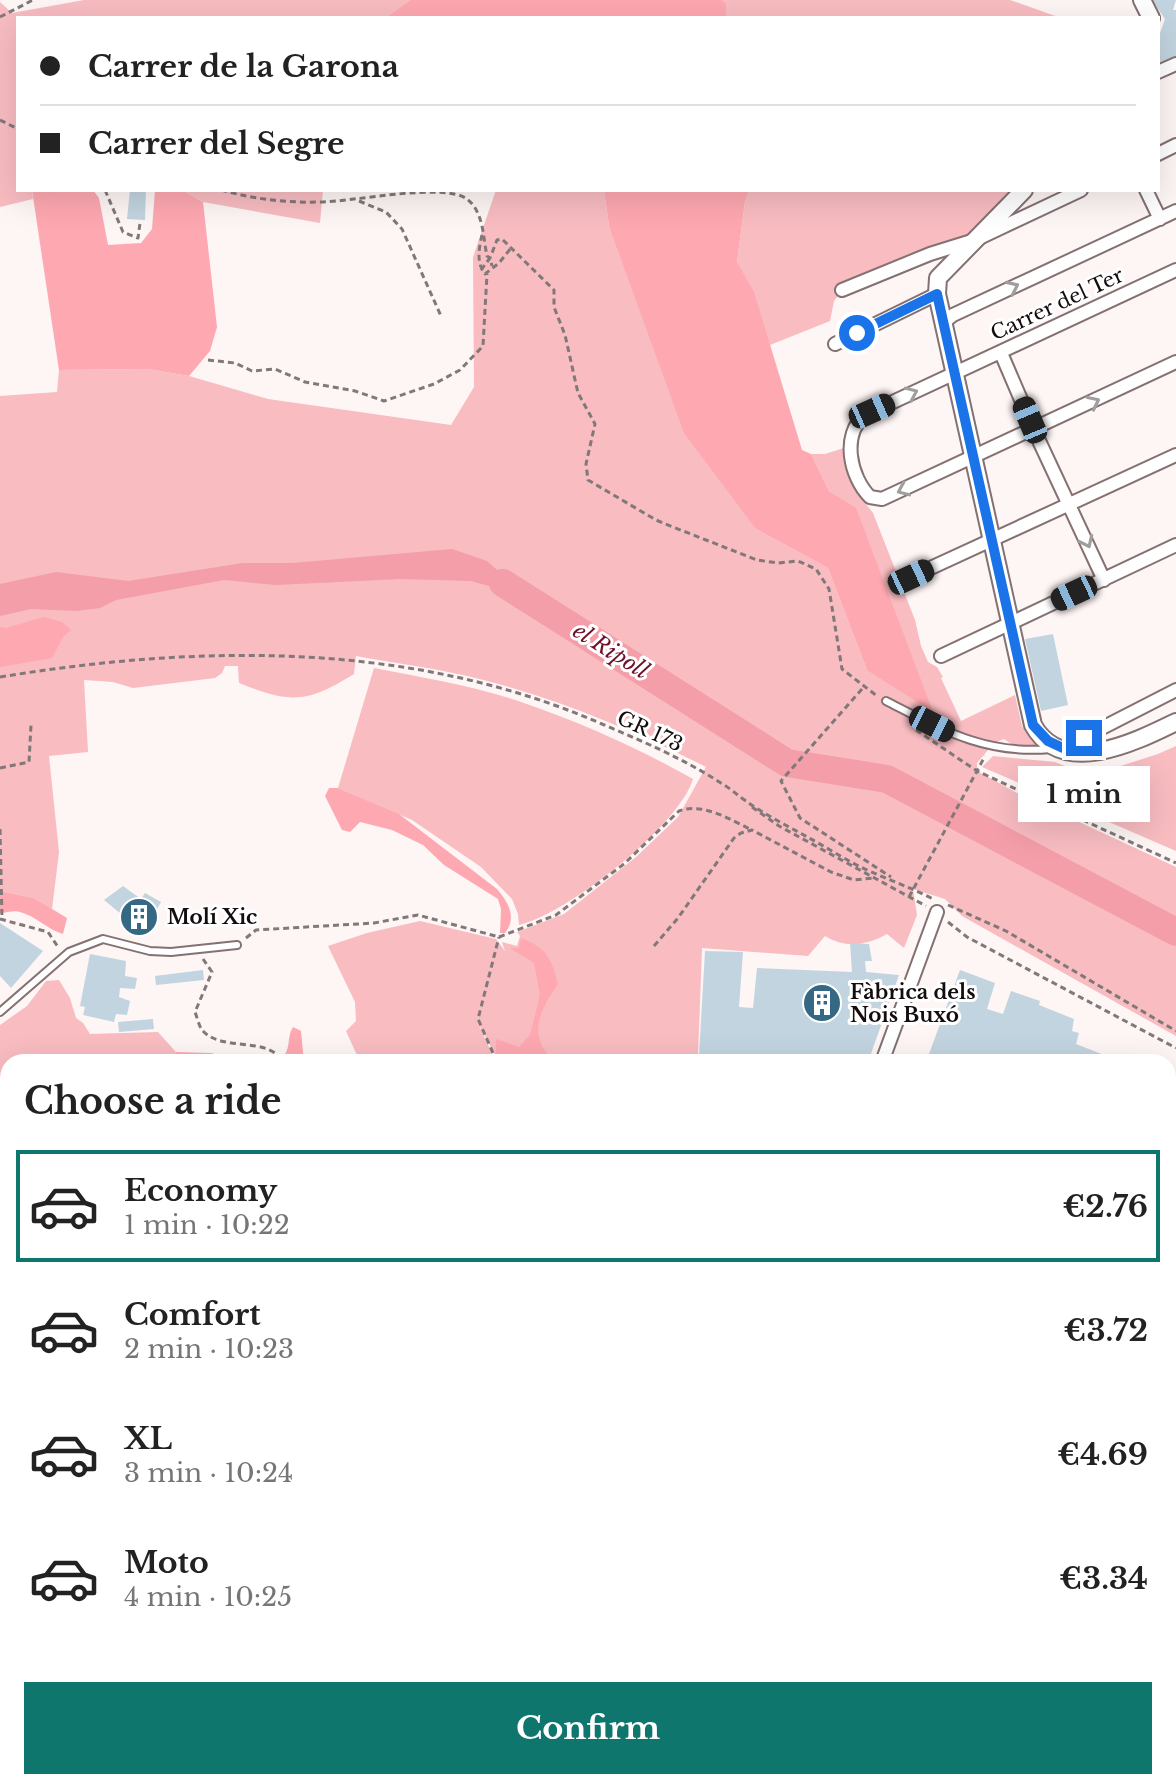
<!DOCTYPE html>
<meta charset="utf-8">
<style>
:root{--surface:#fff;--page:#f2f2f2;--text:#222;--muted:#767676;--line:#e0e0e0;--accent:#0f766e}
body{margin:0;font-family:"Libre Baskerville",serif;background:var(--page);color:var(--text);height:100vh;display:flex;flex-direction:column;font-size:30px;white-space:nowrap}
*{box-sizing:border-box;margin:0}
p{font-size:26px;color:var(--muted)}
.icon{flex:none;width:44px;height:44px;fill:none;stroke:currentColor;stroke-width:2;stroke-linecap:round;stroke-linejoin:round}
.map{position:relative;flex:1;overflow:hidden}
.side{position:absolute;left:0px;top:1054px;width:1176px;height:736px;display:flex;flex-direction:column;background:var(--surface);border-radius:24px 24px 0 0;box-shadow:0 8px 32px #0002}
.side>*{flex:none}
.banner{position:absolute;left:16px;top:16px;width:1144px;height:176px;border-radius:0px;box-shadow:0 8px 32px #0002;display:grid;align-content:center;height:176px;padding:0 24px;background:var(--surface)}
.end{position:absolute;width:36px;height:36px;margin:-18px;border:10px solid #1a73e8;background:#fff;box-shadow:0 0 0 4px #fff}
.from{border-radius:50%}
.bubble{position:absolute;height:56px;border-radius:0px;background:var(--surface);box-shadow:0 8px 32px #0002;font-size:26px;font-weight:700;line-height:56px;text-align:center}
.car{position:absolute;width:24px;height:48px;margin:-24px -12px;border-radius:10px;box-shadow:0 0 6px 2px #0007;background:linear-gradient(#222 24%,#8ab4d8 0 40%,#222 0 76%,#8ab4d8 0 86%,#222 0)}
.banner b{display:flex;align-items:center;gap:28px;height:76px;font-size:30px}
.banner b+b{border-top:2px solid var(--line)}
.banner i{width:20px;height:20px;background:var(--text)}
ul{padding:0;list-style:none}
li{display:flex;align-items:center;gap:24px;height:112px;margin:0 16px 12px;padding:0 8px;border:4px solid transparent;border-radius:0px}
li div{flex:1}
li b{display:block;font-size:30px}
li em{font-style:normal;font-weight:700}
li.active{border-color:var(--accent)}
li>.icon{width:72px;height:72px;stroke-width:1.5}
h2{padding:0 24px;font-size:36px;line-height:96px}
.primary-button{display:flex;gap:16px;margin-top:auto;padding:16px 24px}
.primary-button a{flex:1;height:92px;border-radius:0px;background:var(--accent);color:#fff;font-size:32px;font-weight:700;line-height:92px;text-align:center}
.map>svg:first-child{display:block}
</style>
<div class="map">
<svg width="1176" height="1790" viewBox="0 0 1176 1790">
<rect width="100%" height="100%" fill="#fef5f5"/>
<path fill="#f8bcc1" d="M84 0H410L385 18H18V190H32L33 199 0 207V2L12 13Z
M722 0H1010L1061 18H726V3Z
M182 190H323L320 223 203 202Z
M496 190H604L609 226 756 529 828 568 867 670 856 509 829 491 811 454H825L844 448 854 489 873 513 915 620 921 646 928 662 937 667 943 677 941 678 961 721 1015 695 1022 726 1036 746 1013 745 1004 739 994 743 977 763V771L1019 794 1176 867V1036L962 916 945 899 913 889 917 915 904 948 887 934C867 945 846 949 825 936L808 956 702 948 698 1056 706 1059 705 1062H499L477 1021 496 1062H360L346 1031 356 1021 355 1002 328 946 367 933 420 921 496 939 505 951 502 942 517 946 520 936 517 932 564 914 636 857 678 817 706 767C627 727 540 691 453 673 421 666 388 662 356 656L354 674C307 703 291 704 239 683L238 666H225L222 673 215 678 133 688 113 682 84 680 88 752 49 756 59 852 52 909 34 898 0 891V396L57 392 59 370 148 369 189 376 268 399 451 425 474 387 473 257Z
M749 190H1016L965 237 916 252 850 281 834 301 830 321 770 345 737 262 745 202Z
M374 668C424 678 476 686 524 703 582 723 640 749 693 779 679 826 567 914 519 925L518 914 512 899 481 867 412 820 338 788Z
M1176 746V851L982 767 993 756 1055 762 1075 770 1102 772 1158 754Z
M59 980 70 998 76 1018 83 1023 90 1034 158 1032 176 1052 173 1062H8V1295L0 1301V1025L27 1006 46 981Z
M1176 1179V1374L1168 1375V1187Z"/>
<path fill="#fea8b1" d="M410 0H722L726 3V18H385Z
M32 190H93L99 198 108 245 141 243 152 229 155 190H182L203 202 217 327 210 351 189 376 148 369 59 370Z
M604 190H749L745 202 737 262 754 292 802 450 811 454 829 491 856 508 933 712 867 670 828 568 756 529 684 433 609 226Z
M44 617 62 622 71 630 63 637 52 658 0 667V627L6 628Z
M329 788H338L399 814 497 889C509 903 517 918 505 933H500L501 909 498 899 444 865 423 845 392 830 360 822 350 832 342 830 325 796Z
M0 891 34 898 67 918 63 934C48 930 36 916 20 912 15 910 6 913 0 913Z
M521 938C547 948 551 958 558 984 538 1013 527 1036 555 1062H501L496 1052V1039L519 1047 530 1035 540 995 534 963 510 948H519Z
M293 1027 301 1031 304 1062H173L176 1052 211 1053 229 1058 248 1056 282 1059C292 1046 286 1039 293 1027Z"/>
<path fill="#f39ea8" d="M452 549 487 561 534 603 507 591 471 581 400 579 276 585 224 580 116 600 100 608 76 611 31 609 0 616V584L56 572 128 581 243 563H293Z"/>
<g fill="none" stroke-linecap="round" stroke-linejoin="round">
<path stroke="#f39ea8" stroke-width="28" d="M503 583 787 763 887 779 1176 932"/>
</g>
<path fill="#c2d4df" d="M1152 0H1176L1173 10H1176V58L1158 68V39L1165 19Z
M130 190H146L145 220 127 219Z
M1053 634 1068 705 1041 711 1025 639Z
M123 886 141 899 145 893 161 902 144 933 104 900Z
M0 923 43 951 11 988 0 976Z
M850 943 869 944 872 961H865L866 972 899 975 868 1062H705L706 1059 699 1055 705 951 743 952 739 1007 753 1008 757 968 852 972Z
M90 954 126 961 125 976 137 978 135 989 120 988 119 997 130 1001 127 1015 116 1014 114 1022 83 1015 85 1007 80 1006Z
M203 970 204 980 156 985 155 976Z
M960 970 995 983 987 1009 1003 1014 1011 991 1040 1001 1039 1005 1074 1019 1072 1031 1079 1033 1076 1044 1122 1062H926Z
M153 1019 154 1029 119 1032 118 1022Z
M367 1782H536L537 1790H368Z"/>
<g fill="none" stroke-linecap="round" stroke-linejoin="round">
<defs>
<path id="lane" d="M886 701C943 730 985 755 1051 749
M0 1012 69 952 103 939 150 951 171 952 237 945"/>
<path id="street" d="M1158 72 1176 64
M1158 154 1176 145
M1146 190 1160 219
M1176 270 865 415C841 435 850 477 870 497L882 499 1176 362
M842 290 930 254 975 240 1081 190
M944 322 953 315 1176 211
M835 344 937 294
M1001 353 1034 430 1104 580
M911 577 1176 455
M941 656 1176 545
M1063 748 1176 690
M882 1062 937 912
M0 1360 8 1364
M1168 1474 1176 1473
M0 1591H8
M1168 1669 1176 1668
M0 1769H8
M167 1782 168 1790
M559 1782 561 1790
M970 1782V1790
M1111 1782 1112 1790"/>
<path id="secondary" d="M1142 0 1151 18
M1024 190 938 278 937 294 1033 725C1063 779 1137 741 1176 722"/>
</defs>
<use href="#lane" stroke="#847172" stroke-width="10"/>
<use href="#street" stroke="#847172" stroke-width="16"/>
<use href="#secondary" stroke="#847172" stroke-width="20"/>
<path stroke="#807879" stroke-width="3" stroke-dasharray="6 4" stroke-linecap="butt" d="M0 17 33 0
M0 120 18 129
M105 190 123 232 138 238 140 223
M221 190C254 199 286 203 320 202 352 202 444 182 467 199 484 212 483 238 487 256L490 258 497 240 502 239 554 290V307L565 335 578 393 595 424 586 464 588 480 656 520 673 527 757 560 778 563 798 561 816 569 829 589 842 669 877 696
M359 201 386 212 402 229 441 316
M482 235C479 248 476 263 485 274L499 263 511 248
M481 270 490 258 492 266
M208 360 235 363 252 371 275 369 305 382 355 391 384 401 434 384 460 370 483 346 487 274
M0 677C201 644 412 641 602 724 642 741 684 759 721 783 730 788 737 795 746 801 765 815 788 826 809 838 828 848 847 861 867 870 889 880 912 888 933 899
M862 689 781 781 800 818 891 877
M916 730 977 771 1176 863
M0 768 29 762 31 725
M752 807 779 826 926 906
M0 829 2 919
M909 897 985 756
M948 905 1006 931 1176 1031
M0 919 48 932 58 947
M948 922 967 937 1176 1048
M499 937 556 915 624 864 679 811C703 802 731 820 752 830
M246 938 256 930 374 923 418 915 499 937
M654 946 678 918 734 838 741 833 752 830 831 872 854 880 874 878
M203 959 212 972 195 1012C197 1017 199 1026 202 1030 222 1053 268 1035 283 1062
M497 1062 478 1019 499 937
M1168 1187 1176 1179
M0 1512 8 1510"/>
<use href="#lane" stroke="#fff" stroke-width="6"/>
<use href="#street" stroke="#fff" stroke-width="12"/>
<use href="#secondary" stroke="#fff" stroke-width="16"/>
</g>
<defs><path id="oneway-chevron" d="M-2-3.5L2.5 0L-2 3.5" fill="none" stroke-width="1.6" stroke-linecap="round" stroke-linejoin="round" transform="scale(2)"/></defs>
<g stroke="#a19e9e">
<use href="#oneway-chevron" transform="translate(1013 287) rotate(-25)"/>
<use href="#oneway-chevron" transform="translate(912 393) rotate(-24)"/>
<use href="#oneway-chevron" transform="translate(1094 402) rotate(-26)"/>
<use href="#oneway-chevron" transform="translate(903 490) rotate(156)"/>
<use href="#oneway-chevron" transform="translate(1087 542) rotate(65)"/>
</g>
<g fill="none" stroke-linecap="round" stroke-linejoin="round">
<path stroke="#1a73e8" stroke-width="10" d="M857 333 937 294 1033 725 1048 741 1063 748 1084 738"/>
</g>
<defs>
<symbol id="building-disc" viewBox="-11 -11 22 22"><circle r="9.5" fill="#346884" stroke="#fff"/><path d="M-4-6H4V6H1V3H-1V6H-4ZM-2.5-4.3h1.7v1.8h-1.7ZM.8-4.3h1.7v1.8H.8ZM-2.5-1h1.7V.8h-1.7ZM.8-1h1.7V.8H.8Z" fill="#fff"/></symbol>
</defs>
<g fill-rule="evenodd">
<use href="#building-disc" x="117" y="895" width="44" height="44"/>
<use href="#building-disc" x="800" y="981" width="44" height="44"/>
</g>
<g text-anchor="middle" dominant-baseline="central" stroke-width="6" stroke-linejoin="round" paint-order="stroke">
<g font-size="20" fill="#140c0d" stroke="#fff">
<text transform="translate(1057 304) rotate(-25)">Carrer del Ter</text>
<text transform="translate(650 731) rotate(25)">GR 173</text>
</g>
<g font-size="20" font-weight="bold" fill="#140c0d" stroke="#fff" text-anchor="start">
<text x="167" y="917">Molí Xic</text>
<text x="850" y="992">Fàbrica dels<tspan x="850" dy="23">Nois Buxó</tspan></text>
</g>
<g font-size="22" font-style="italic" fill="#6d1028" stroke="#fff">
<text transform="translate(611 651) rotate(32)">el Ripoll</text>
</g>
</g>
</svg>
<i class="end from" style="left:857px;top:333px"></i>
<i class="end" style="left:1084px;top:738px"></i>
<div class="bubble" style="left:1018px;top:766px;width:132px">1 min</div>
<i class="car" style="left:872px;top:411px;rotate:66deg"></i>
<i class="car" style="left:1030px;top:420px;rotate:337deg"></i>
<i class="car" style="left:911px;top:577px;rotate:65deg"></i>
<i class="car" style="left:1074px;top:593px;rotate:245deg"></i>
<i class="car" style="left:932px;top:724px;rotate:117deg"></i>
<div class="banner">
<b><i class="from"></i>Carrer de la Garona</b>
<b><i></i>Carrer del Segre</b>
</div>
<section class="side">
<h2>Choose a ride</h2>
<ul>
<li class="active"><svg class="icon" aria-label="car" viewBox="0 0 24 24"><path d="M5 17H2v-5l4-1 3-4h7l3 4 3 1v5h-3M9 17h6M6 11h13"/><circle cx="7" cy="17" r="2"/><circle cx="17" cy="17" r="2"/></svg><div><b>Economy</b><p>1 min · 10:22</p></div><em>€2.76</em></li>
<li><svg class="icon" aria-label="car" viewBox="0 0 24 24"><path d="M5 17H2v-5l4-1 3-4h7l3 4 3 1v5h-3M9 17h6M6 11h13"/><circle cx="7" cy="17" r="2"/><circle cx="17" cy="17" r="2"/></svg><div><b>Comfort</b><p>2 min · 10:23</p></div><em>€3.72</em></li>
<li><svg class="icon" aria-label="car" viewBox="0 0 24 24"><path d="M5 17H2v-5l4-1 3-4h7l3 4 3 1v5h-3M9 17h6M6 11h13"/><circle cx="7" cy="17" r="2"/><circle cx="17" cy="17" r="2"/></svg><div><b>XL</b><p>3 min · 10:24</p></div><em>€4.69</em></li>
<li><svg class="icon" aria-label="car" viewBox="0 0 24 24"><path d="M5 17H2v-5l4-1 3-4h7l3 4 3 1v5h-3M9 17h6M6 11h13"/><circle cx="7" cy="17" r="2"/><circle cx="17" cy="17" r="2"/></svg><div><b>Moto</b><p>4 min · 10:25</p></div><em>€3.34</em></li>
</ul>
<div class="primary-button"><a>Confirm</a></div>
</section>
</div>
